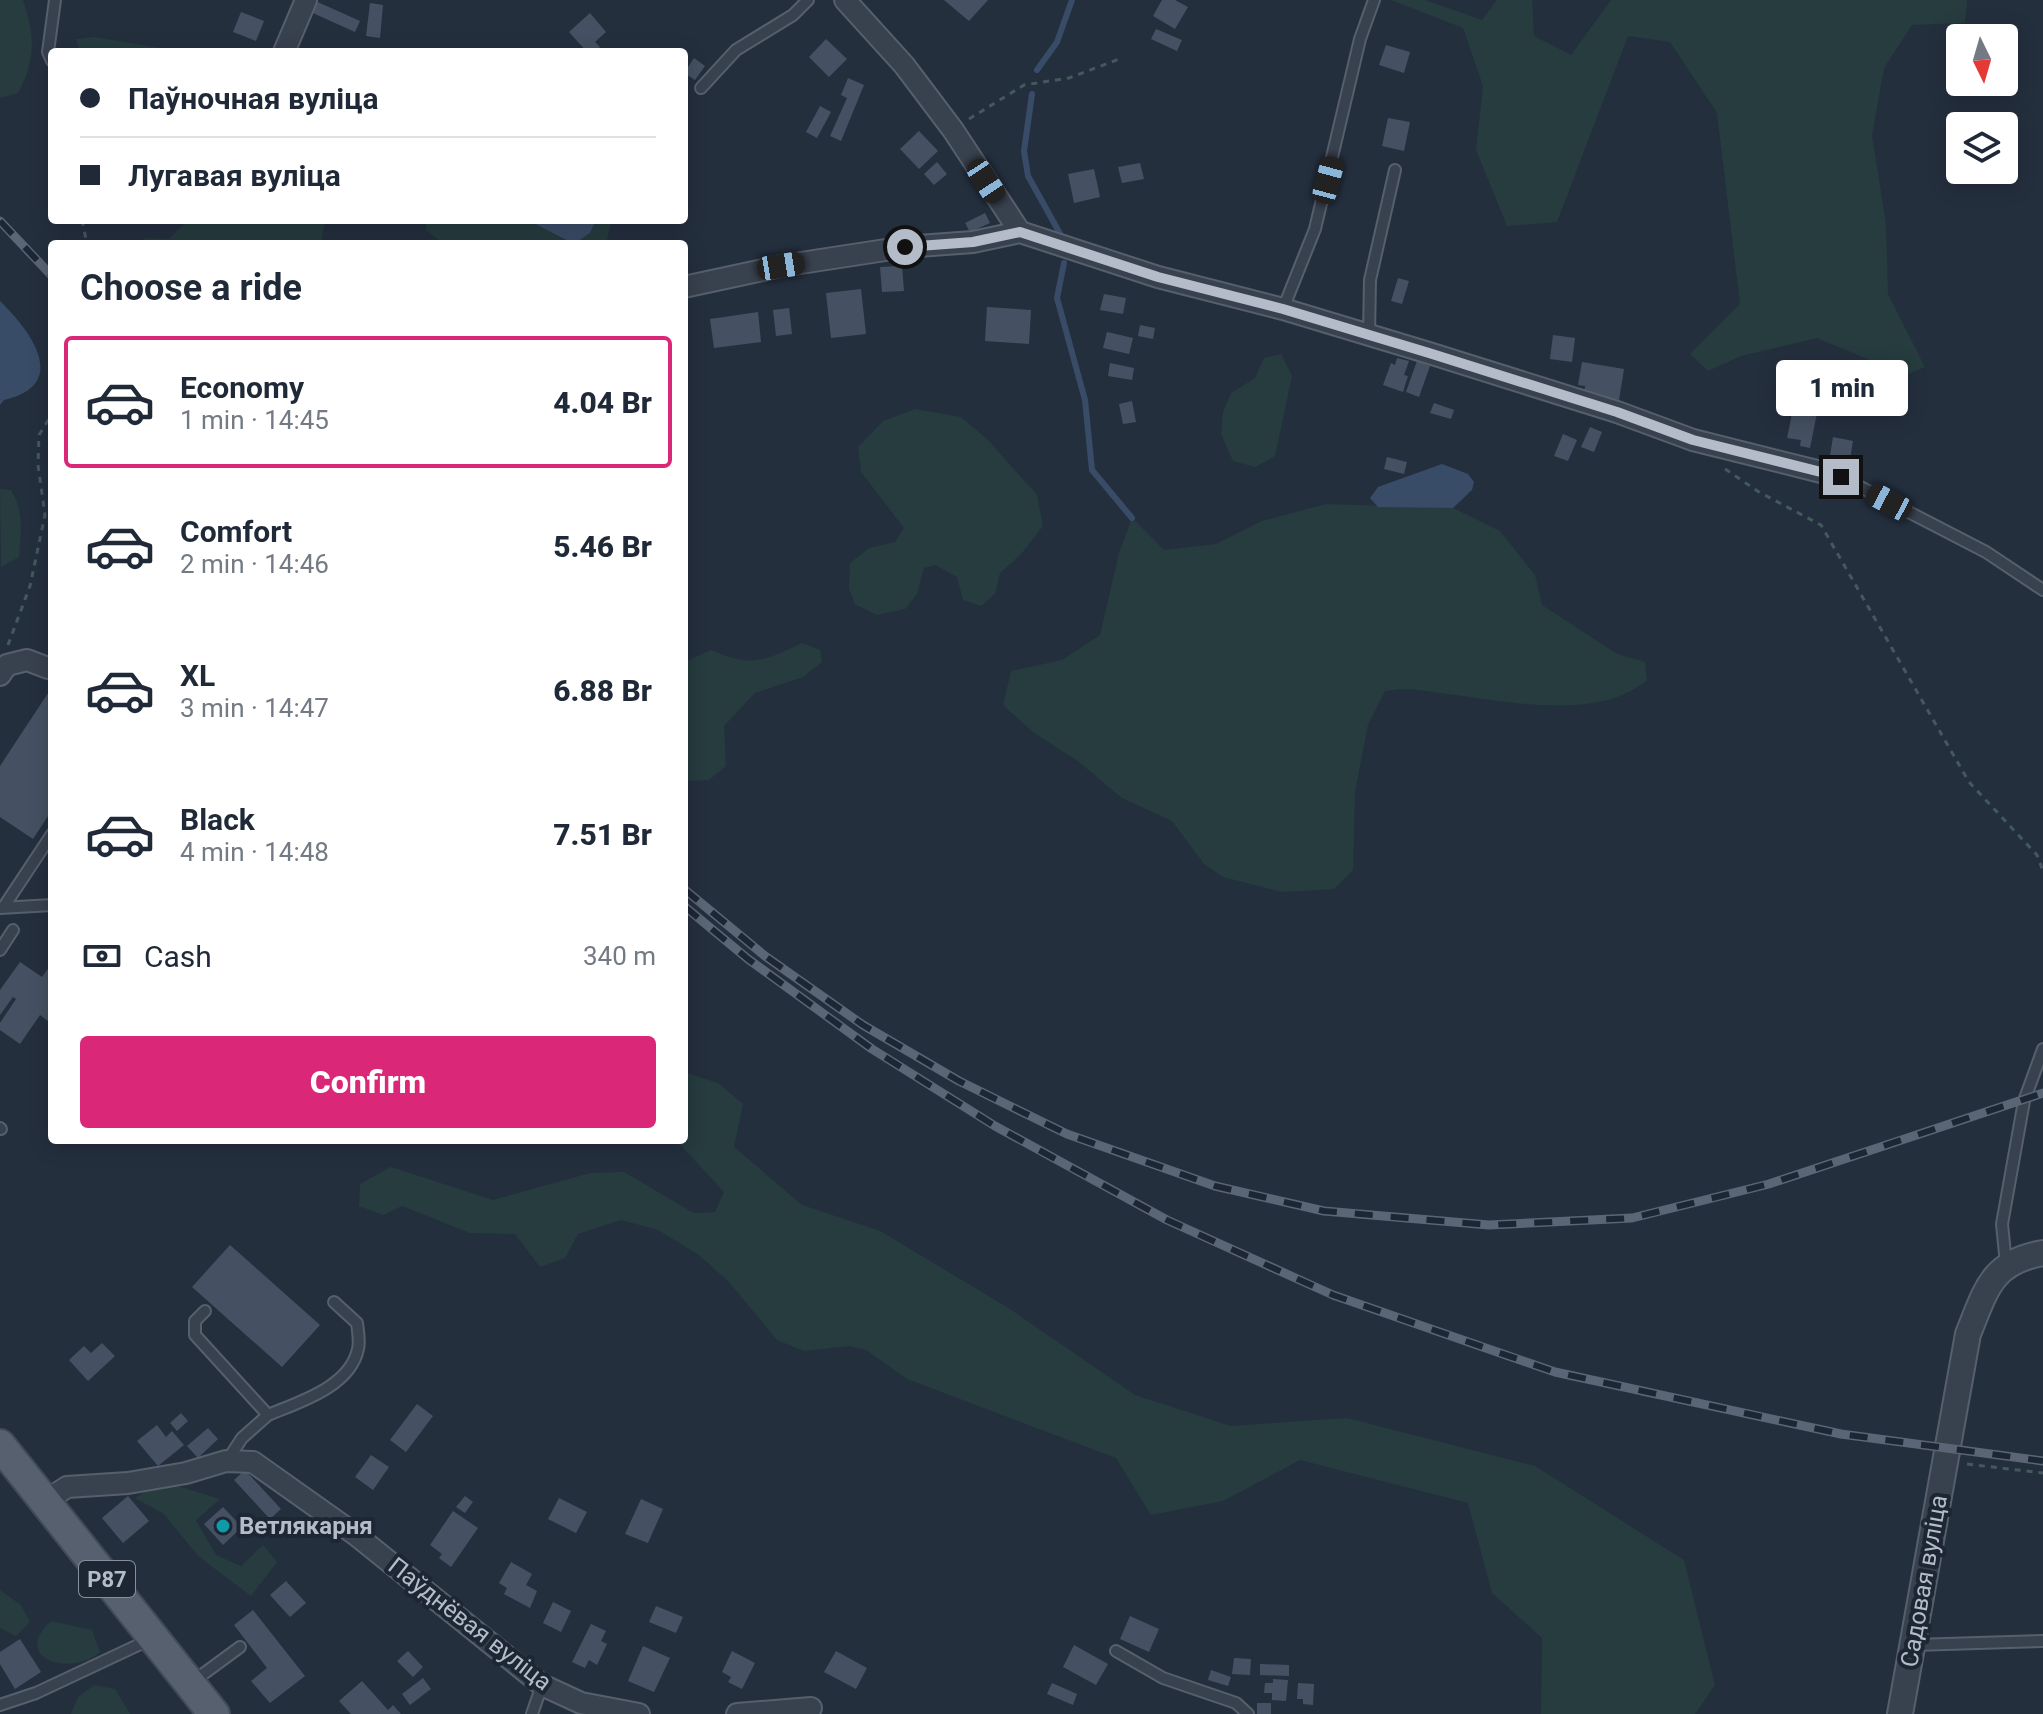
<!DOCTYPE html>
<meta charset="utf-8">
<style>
:root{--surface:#fff;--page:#f2f2f3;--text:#1f2937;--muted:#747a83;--line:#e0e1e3;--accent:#db2777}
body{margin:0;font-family:Roboto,sans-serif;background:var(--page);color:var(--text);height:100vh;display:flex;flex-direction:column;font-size:30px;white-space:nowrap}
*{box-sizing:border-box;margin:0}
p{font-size:26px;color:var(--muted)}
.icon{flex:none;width:44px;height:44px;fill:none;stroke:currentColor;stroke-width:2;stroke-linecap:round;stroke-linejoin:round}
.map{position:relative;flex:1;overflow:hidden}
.details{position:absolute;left:48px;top:240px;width:640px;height:904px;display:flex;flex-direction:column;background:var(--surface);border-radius:8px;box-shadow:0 4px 20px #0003}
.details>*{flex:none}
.guide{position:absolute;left:48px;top:48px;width:640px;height:176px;border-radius:8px;box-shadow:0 4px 20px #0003;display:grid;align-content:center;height:176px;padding:0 32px;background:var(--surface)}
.needle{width:52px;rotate:175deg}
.tools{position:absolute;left:1946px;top:24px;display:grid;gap:16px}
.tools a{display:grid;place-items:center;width:72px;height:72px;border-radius:8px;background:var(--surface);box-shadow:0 4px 20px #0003;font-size:40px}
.end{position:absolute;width:36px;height:36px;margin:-18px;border:10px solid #b4bcc9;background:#111;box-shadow:0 0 0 4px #111}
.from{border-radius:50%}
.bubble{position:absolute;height:56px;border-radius:8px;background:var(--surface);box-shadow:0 4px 20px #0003;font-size:26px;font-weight:800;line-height:56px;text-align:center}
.car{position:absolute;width:24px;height:48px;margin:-24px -12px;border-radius:10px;box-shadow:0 0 6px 2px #0007;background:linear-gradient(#222 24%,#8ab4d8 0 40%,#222 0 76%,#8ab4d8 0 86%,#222 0)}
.guide b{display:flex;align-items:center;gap:28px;height:76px;font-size:30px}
.guide b+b{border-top:2px solid var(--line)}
.guide i{width:20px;height:20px;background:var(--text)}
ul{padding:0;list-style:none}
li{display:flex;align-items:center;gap:24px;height:132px;margin:0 16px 12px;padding:0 16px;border:4px solid transparent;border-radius:8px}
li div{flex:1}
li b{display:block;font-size:30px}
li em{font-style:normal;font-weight:800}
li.selected{border-color:var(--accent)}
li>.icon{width:72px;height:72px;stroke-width:1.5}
h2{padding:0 32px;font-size:36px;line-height:96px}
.pay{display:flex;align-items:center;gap:20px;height:88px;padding:0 32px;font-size:30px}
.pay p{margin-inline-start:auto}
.primary-button{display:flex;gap:16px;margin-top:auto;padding:16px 32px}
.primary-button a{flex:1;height:92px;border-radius:8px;background:var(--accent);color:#fff;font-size:32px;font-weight:800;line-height:92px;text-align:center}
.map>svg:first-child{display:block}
</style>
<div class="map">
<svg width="2043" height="1714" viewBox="0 0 2043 1714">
<rect width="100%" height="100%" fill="#242f3e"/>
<path fill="#263c3f" d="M0 0H23C35 36 36 60 18 93L0 98Z
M1391 0H1425L1482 20 1497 0H1532L1534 36 1571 55 1611 0H1967L1965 23 1912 25 1884 68 1872 136 1886 224 1888 294 1925 367 1906 375 1817 338 1741 356 1708 371 1690 354 1740 304 1717 113 1670 42 1628 36 1557 222 1507 226 1476 150 1483 86 1463 28Z
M95 37 184 52H80L76 39Z
M188 220H325L321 244H144L145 238 169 239Z
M426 220H535L537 225 573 244 590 233 596 220H612L606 244H444L426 230Z
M1281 354 1292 376 1275 456 1255 467 1233 461 1221 434 1223 412 1231 393 1255 378 1264 358Z
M915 409 961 417 988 440 1037 495 1043 526 1022 553 1000 573 995 594 981 606 963 600 957 577 935 565 924 568 917 594 905 609 877 615 855 604 849 589 850 563 869 548 895 542 904 528 861 472 858 447 883 421Z
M0 489 11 490C24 511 21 532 19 557L1 567Z
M1326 504 1453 508 1500 531 1535 575 1542 605 1617 654 1645 662 1647 680C1599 722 1504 701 1447 694 1423 691 1409 687 1385 691L1368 725 1355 792 1353 870 1334 889 1282 892 1223 877 1204 864 1172 821 1122 798 1079 762 1033 732 1003 705 1011 671 1062 660 1100 635 1119 553 1132 518 1164 550 1216 544 1262 521Z
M802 643 820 650 822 662 803 677 755 693 724 726 726 766 709 780 684 781V662L711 650C751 668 764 661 802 643Z
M684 1072 718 1083 743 1104 734 1147 802 1205 880 1231 1010 1309 1135 1395 1231 1426 1347 1418 1535 1466 1684 1560 1715 1685 1695 1714H1541L1542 1638 1492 1593 1468 1503 1300 1460 1223 1501 1151 1515 1116 1458 907 1379 866 1350 850 1346 804 1351 777 1340 729 1282 699 1255 658 1230 621 1220 578 1234 565 1258 540 1267 515 1234 470 1233 402 1206 383 1215 359 1206 360 1184 391 1167 493 1200 590 1173 624 1172 694 1213 715 1212 724 1192 676 1140H684Z
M162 1481 220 1499 196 1520 216 1555 241 1566 263 1545 277 1562 251 1596 198 1556 164 1514 135 1498Z
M0 1590 21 1605 30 1622 16 1636 0 1628Z
M51 1621 92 1630 100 1652C71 1678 10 1658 51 1621Z
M94 1685 115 1689 130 1714H71L78 1697Z"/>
<path fill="#394c67" d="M535 220H596L590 233 574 244 537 225Z
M0 301C31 331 71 385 4 400L0 405Z
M1442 464 1468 474 1474 482 1472 490 1453 508 1378 507 1370 498 1378 487Z"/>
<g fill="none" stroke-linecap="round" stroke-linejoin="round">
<path stroke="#394c67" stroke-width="6" d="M1037 70 1057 42 1072 0
M1032 94 1024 151 1028 176 1063 239
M1064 263 1057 298 1085 400 1092 470 1132 518"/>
</g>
<path fill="#455162" d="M313 0 360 21 355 32 304 9Z
M944 0H988L969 21Z
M1162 0H1175L1188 7 1175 29 1153 16Z
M370 3 383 5 380 38 366 36Z
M241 12 264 21 256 41 233 32Z
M590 13 606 32 595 42 600 47 594 52H587L569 32Z
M1156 29 1182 40 1177 51 1151 39Z
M826 39 847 59 829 77 809 57Z
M1386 45 1410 52 1404 73 1379 65Z
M694 58 705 66 695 80 684 73Z
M848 78 864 85 841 141 830 136 847 98 841 95Z
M820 106 831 112 817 138 806 132Z
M1388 118 1410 122 1404 151 1382 146Z
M919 131 938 151 919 169 900 149Z
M937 162 947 174 934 185 924 174Z
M1140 163 1144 179 1122 183 1118 167Z
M1094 169 1100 197 1074 203 1068 174Z
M985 213 990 223 970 232 965 223Z
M902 266 904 291 882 292 880 267Z
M1398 278 1409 281 1402 304 1391 301Z
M861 289 866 334 831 338 826 293Z
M1104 294 1126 298 1123 314 1100 310Z
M987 307 1031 310 1029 344 985 341Z
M789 308 792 334 776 336 773 310Z
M758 312 761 342 714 348 710 319Z
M1140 325 1155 328 1153 339 1138 336Z
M1107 332 1133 338 1129 354 1103 348Z
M1553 335 1575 338 1572 362 1550 359Z
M1397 358 1409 361 1404 375 1408 376 1403 392 1383 385 1391 363 1395 365Z
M1417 361 1430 366 1419 397 1406 392Z
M1582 362 1624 369 1619 400 1584 394 1585 386 1578 385Z
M1110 363 1134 368 1132 380 1108 376Z
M1132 401 1136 422 1123 424 1119 404Z
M1434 403 1454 410 1451 419 1430 413Z
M1793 409 1817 413 1810 448 1800 446 1801 440 1787 438Z
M1590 427 1602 432 1594 452 1581 447Z
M1563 434 1577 440 1568 461 1554 456Z
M1833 437 1853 441 1849 466 1829 462Z
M1387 457 1407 462 1404 474 1384 469Z
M52 687V810L33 839 0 817V766Z
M20 962 42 977 52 963V1024L40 1015 20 1044 0 1030V1023L16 999 13 997 0 1015V990Z
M230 1245 320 1325 282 1367 192 1287Z
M102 1343 115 1356 88 1381 69 1360 84 1346 91 1353Z
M417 1404 433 1416 406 1452 390 1440Z
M181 1413 188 1421 177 1431 170 1423Z
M157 1425 166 1437 172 1431 184 1445 158 1466 137 1441Z
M208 1428 218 1439 198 1458 187 1446Z
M371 1455 389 1467 373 1490 355 1477Z
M245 1470 281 1509 270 1519 234 1480Z
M128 1496 149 1521 123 1543 102 1518Z
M465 1496 473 1502 465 1513 456 1507Z
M559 1498 587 1512 576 1533 548 1519Z
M641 1499 663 1509 648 1543 625 1534Z
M223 1507 242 1527 223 1545 204 1524Z
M453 1511 478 1528 451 1567 439 1558 442 1554 430 1545Z
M511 1562 532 1574 526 1585 537 1591 530 1608 504 1594 507 1588 499 1583Z
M286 1581 306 1603 290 1617 270 1595Z
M553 1602 571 1611 561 1632 543 1623Z
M656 1606 683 1617 676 1633 649 1622Z
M253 1610 305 1676 270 1703 251 1681 267 1668 234 1625Z
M1130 1616 1159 1629 1149 1652 1120 1639Z
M591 1624 606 1631 601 1641 607 1644 597 1665 589 1660 585 1668 572 1662Z
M20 1639 41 1672 15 1689 0 1664V1652Z
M1074 1645 1108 1664 1096 1685 1063 1667Z
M643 1646 670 1658 654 1692 628 1681Z
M408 1651 423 1667 413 1677 397 1661Z
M732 1651 755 1663 742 1689 728 1682 731 1677 722 1672Z
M836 1651 867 1668 856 1689 824 1672Z
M1234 1658 1251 1659 1250 1675 1232 1674Z
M1260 1664 1289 1665V1676L1260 1675Z
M1211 1670 1231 1677 1228 1686 1208 1680Z
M423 1678 431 1689 410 1705 402 1694Z
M1273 1679 1288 1680 1286 1701 1272 1700V1693H1264L1265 1683H1273Z
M362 1681 388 1710 393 1705 401 1714H351L339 1701Z
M1052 1683 1077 1694 1073 1705 1047 1694Z
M1298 1683 1314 1684 1313 1705 1303 1704V1699H1297Z
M1257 1703H1271V1714H1257Z"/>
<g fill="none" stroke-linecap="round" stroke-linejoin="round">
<defs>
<path id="service" d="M52 61 48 52 55 0
M701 88 736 50 793 15 808 0
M1283 309 1315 229 1360 39 1374 0
M1369 335 1370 280 1395 170
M1841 477 1986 552 2043 590
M0 908 52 905
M3 908 52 834
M0 950 13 930
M0 1128 1 1129
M2006 1264 2002 1224 2024 1101 2043 1049
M205 1311 195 1321V1335L268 1415 242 1438 227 1461
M268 1415C299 1402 350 1387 358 1349 360 1341 358 1332 357 1323L334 1302
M1914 1645 2043 1641
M1116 1651 1163 1678 1236 1703 1248 1714
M191 1683 240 1647
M0 1705 36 1693 151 1639
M532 1714 542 1685"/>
<path id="minor" d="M845 0 904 65 953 130 1020 232 1158 277 1283 309 1429 353 1617 412 1693 440 1841 477
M284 52 306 0
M684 287 781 266 905 247 973 242 1020 232
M0 675 7 665 27 660 48 668
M47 1500 67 1487 128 1483 186 1473 226 1461 253 1462 356 1535 542 1685 581 1703 639 1714
M737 1714 811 1708"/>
<path id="tertiary" d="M1900 1714 1968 1334C1986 1290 1991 1262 2043 1253"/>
<path id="primary" d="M0 1445 214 1714"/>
</defs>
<use href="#service" stroke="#565f6c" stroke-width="14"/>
<use href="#minor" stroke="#565f6c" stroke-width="24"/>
<use href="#tertiary" stroke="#565f6c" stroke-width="28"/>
<use href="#primary" stroke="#414a57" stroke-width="34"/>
<path stroke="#44595c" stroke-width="3" stroke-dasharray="6 6" stroke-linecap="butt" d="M969 119 1024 85 1069 78 1122 58
M82 220 87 244
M1725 469 1759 492 1821 525 1969 782 2037 855 2043 871
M8 645 30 586 45 515 38 465 39 435 52 414
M1967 1464 2043 1473"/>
<use href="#service" stroke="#38414e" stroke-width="10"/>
<use href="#minor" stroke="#38414e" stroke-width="20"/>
<use href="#tertiary" stroke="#38414e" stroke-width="24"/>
<use href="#primary" stroke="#56606e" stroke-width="30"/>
<defs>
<path id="rail" d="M0 221 52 276
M684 889 765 956 863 1025 959 1081 1067 1134 1215 1186 1324 1211 1489 1225 1632 1218 1769 1184 2043 1093
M684 906 748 959 872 1049 995 1126 1167 1220 1333 1295 1555 1372 1841 1434 2043 1461"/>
</defs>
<use href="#rail" stroke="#5a6575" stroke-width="9"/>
<use href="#rail" stroke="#1d2633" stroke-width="6" stroke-dasharray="18" stroke-linecap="butt"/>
</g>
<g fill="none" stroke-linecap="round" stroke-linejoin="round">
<path stroke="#b4bcc9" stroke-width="10" d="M905 247 973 242 1020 232 1158 277 1283 309 1429 353 1617 412 1693 440 1841 477"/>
</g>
<circle fill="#0f9aa8" stroke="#1d2633" stroke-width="3" cx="223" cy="1526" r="8"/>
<g text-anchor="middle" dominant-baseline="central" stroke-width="8" stroke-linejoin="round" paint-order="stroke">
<rect fill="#1d2633" stroke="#878f9c" stroke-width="2" x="79" y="1561" width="56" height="36" rx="6"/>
<g font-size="22" font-weight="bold" fill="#b4bcc9">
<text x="107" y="1579">Р87</text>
</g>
<g font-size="24" font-weight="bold" fill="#b4bcc9" stroke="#1d2633" text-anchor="start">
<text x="239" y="1526">Ветлякарня</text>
</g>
<g font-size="24" fill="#b4bcc9" stroke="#1d2633">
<text transform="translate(1924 1581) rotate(-80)">Садовая вуліца</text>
<text transform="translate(470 1624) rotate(38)">Паўднёвая вуліца</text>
</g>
</g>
</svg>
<div class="tools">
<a><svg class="needle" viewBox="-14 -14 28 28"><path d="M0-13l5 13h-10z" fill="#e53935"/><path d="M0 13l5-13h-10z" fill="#747a83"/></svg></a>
<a><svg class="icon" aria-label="layers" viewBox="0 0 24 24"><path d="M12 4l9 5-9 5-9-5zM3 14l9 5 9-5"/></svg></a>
</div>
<i class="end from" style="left:905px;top:247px"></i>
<i class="end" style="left:1841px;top:477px"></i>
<div class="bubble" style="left:1776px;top:360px;width:132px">1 min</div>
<i class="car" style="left:1328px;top:180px;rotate:15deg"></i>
<i class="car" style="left:986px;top:181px;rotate:147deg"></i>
<i class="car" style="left:781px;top:266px;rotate:81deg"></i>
<i class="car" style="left:1889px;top:502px;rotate:298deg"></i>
<div class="guide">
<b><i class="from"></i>Паўночная вуліца</b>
<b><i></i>Лугавая вуліца</b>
</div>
<section class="details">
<h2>Choose a ride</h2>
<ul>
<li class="selected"><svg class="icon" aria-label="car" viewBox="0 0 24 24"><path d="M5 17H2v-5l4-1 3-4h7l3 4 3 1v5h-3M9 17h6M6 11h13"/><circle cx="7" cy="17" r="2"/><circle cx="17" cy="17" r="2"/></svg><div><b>Economy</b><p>1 min · 14:45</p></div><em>4.04 Br</em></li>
<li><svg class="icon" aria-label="car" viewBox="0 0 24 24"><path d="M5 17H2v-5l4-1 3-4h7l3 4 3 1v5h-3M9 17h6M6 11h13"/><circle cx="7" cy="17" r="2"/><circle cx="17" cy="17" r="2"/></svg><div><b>Comfort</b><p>2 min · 14:46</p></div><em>5.46 Br</em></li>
<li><svg class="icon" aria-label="car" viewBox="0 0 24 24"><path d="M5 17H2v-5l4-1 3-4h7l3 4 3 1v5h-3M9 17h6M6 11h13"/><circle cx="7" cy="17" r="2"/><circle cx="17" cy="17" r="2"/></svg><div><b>XL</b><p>3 min · 14:47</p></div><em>6.88 Br</em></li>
<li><svg class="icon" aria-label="car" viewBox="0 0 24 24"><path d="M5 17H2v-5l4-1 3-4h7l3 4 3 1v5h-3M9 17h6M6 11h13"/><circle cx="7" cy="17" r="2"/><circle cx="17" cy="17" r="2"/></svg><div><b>Black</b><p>4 min · 14:48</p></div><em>7.51 Br</em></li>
</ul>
<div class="pay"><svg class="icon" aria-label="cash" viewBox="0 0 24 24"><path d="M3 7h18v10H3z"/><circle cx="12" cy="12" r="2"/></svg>Cash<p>340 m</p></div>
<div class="primary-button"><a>Confirm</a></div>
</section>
</div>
